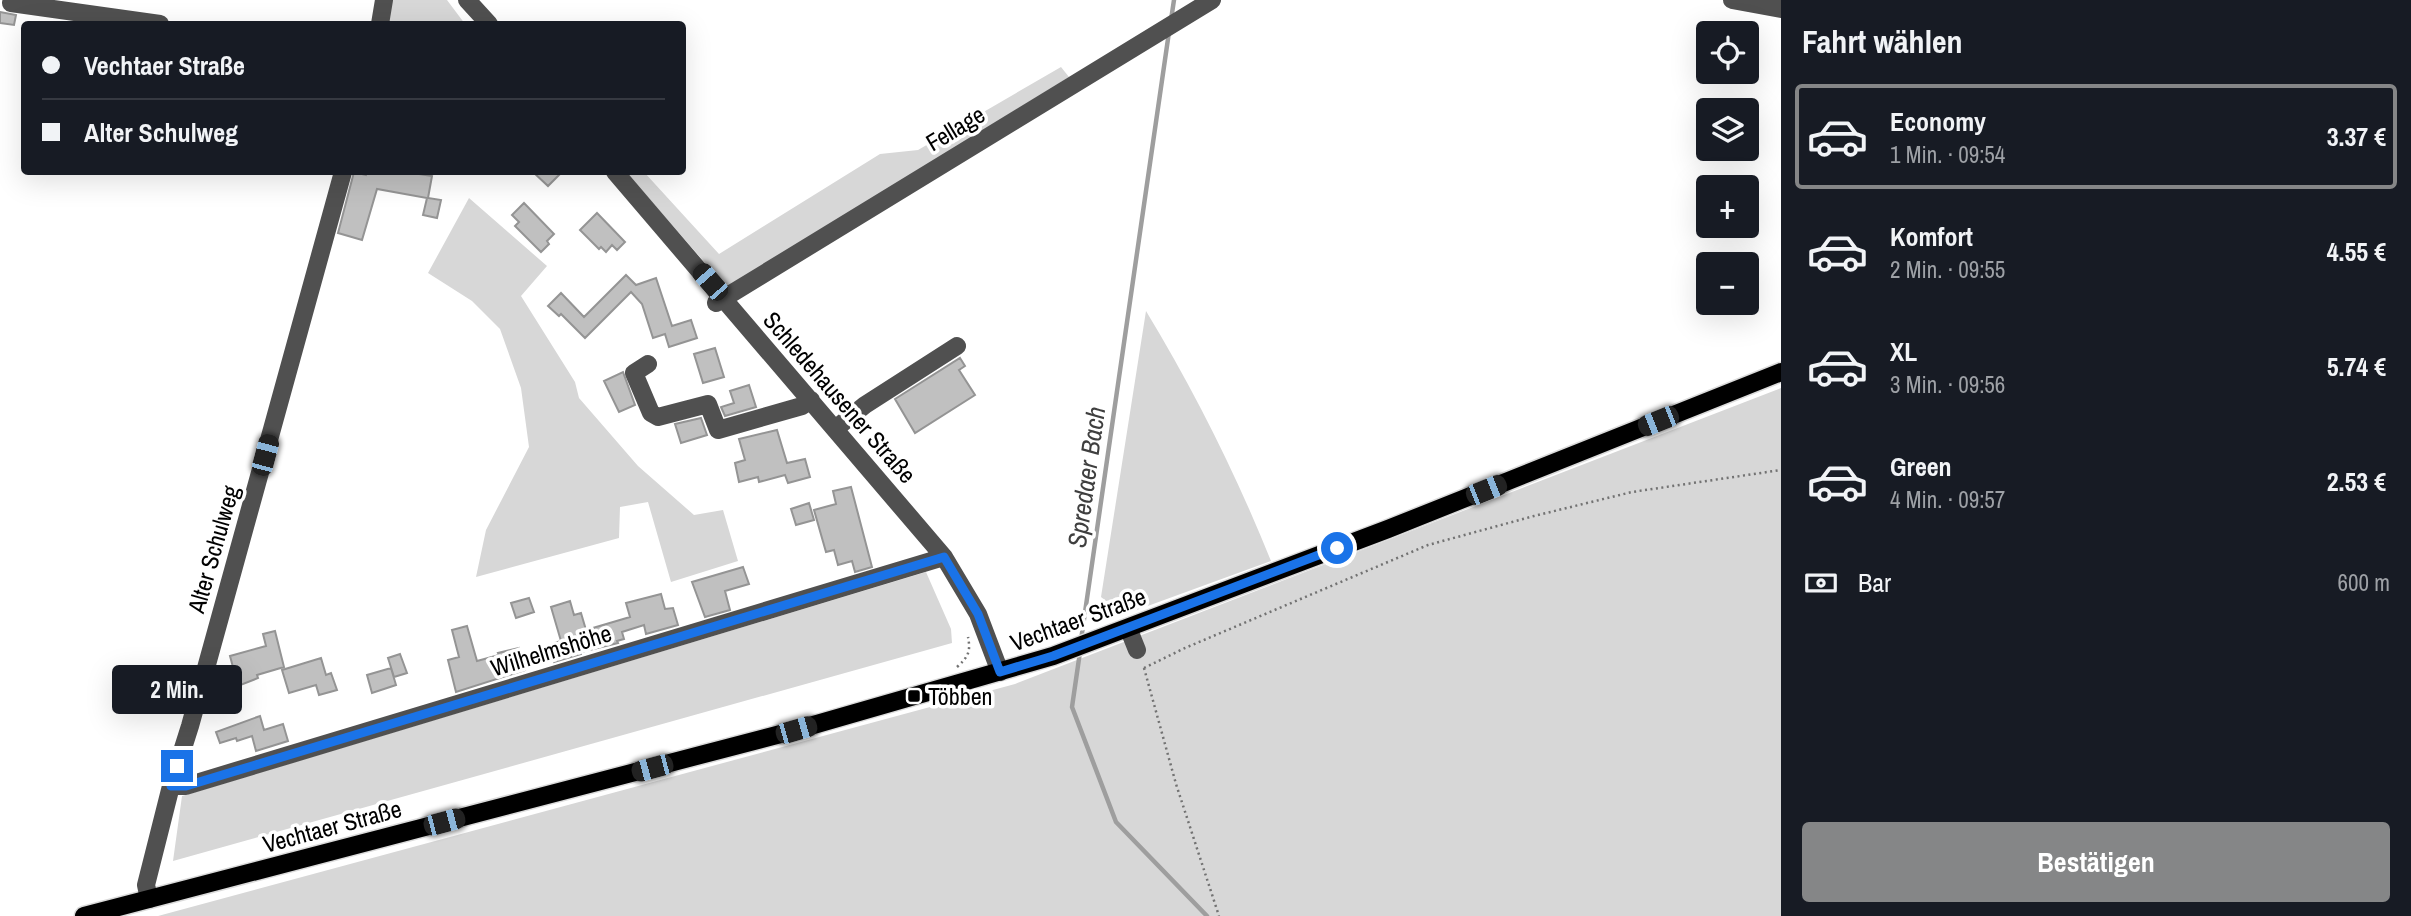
<!DOCTYPE html>
<html lang="de">
<meta charset="utf-8">
<style>
:root{--surface:#171b24;--page:#242831;--text:#f1f3f6;--muted:#9ea1a6;--line:#363941;--accent:#858687}
body{margin:0;font-family:"Archivo Narrow",sans-serif;background:var(--page);color:var(--text);height:100vh;display:flex;flex-direction:column;font-size:26px;white-space:nowrap}
*{box-sizing:border-box;margin:0}
p{font-size:23px;color:var(--muted)}
.icon{flex:none;width:38px;height:38px;fill:none;stroke:currentColor;stroke-width:2;stroke-linecap:round;stroke-linejoin:round}
.map{position:relative;flex:1;overflow:hidden}
.sheet{display:flex;flex-direction:column;background:var(--surface);width:630px}
.sheet>*{flex:none}
.hud{position:absolute;left:21px;top:21px;width:665px;height:154px;border-radius:7px;box-shadow:0 7px 28px #0002;display:grid;align-content:center;height:154px;padding:0 21px;background:var(--surface)}
.fabs{position:absolute;left:1696px;top:21px;display:grid;gap:14px}
.fabs a{display:grid;place-items:center;width:63px;height:63px;border-radius:7px;background:var(--surface);box-shadow:0 7px 28px #0002;font-size:35px}
.end{position:absolute;width:32px;height:32px;margin:-16px;border:9px solid #1a73e8;background:#fff;box-shadow:0 0 0 4px #fff}
.from{border-radius:50%}
.bubble{position:absolute;height:49px;border-radius:7px;background:var(--surface);box-shadow:0 7px 28px #0002;font-size:23px;font-weight:700;line-height:49px;text-align:center}
.car{position:absolute;width:21px;height:42px;margin:-21px -10px;border-radius:9px;box-shadow:0 0 5px 2px #0007;background:linear-gradient(#222 24%,#8ab4d8 0 40%,#222 0 76%,#8ab4d8 0 86%,#222 0)}
.hud b{display:flex;align-items:center;gap:24px;height:66px;font-size:26px}
.hud b+b{border-top:2px solid var(--line)}
.hud i{width:18px;height:18px;background:var(--text)}
ul{padding:0;list-style:none}
li{display:flex;align-items:center;gap:21px;height:105px;margin:0 14px 10px;padding:0 7px;border:4px solid transparent;border-radius:7px}
li div{flex:1}
li b{display:block;font-size:26px}
li em{font-style:normal;font-weight:700}
li.current{border-color:var(--accent)}
li>.icon{width:63px;height:63px;stroke-width:1.5}
h2{padding:0 21px;font-size:32px;line-height:84px}
.pay{display:flex;align-items:center;gap:18px;height:77px;padding:0 21px;font-size:26px}
.pay p{margin-inline-start:auto}
.primary-button{display:flex;gap:14px;margin-top:auto;padding:14px 21px}
.primary-button a{flex:1;height:80px;border-radius:7px;background:var(--accent);color:#fff;font-size:28px;font-weight:700;line-height:80px;text-align:center}
main{display:flex;flex:1;min-height:0}
.map>svg:first-child{display:block}
</style>
<main>
<div class="map">
<svg width="1781" height="916" viewBox="0 0 1781 916">
<rect width="100%" height="100%" fill="#fff"/>
<path fill="#d7d7d7" d="M389 0H447L465 24H383Z
M1061 67 1069 77 727 288 626 172H644L719 254 880 154 918 150Z
M469 198 547 266 521 296 575 382 579 398 638 466 694 515 723 510 738 561 671 582 648 502 620 507 619 538 476 577 486 530 529 447 521 388 500 329 472 301 428 273Z
M1146 311C1194 390 1236 474 1271 561L1123 615 1101 597Z
M1781 388V916H158L1015 684Z
M926 572 951 629 952 643 173 861 182 796Z"/>
<g fill="none" stroke-linecap="round" stroke-linejoin="round">
<path stroke="#9e9e9e" stroke-width="4.5" d="M1171 20 1174 0
M1081 640 1169 32
M1080 652 1072 707 1116 822 1207 916"/>
</g>
<path fill="#c0c0c0" stroke="#949494" stroke-width="2" d="M0 12 16 15 14 25 0 23Z
M354 172 366 175 367 172H406L432 176 428 198 441 200 437 218 423 215 427 198 377 189 362 240 338 233Z
M533 172H562L548 186Z
M524 203 554 234 547 241 549 244 541 252 515 226 519 222 512 215Z
M597 213 625 242 617 250 612 245 606 252 601 247 599 249 580 230Z
M626 275 636 285 656 278 672 326 691 320 697 338 669 347 665 334 653 338 642 304 631 292 585 338 561 314 559 316 548 306 561 293 584 317Z
M715 348 724 377 703 383 694 354Z
M960 358 965 366 959 370 975 395 915 433 895 399Z
M623 372 635 405 619 412 604 381Z
M749 385 756 407 725 416 721 407 734 403 730 391Z
M701 418 707 435 681 443 675 424Z
M777 430 787 463 805 459 810 477 788 483 785 475 759 482 758 477 739 482 735 463 745 460 739 439Z
M851 487 872 567 855 572 852 561 838 565 834 550 826 552 814 510 836 504 833 491Z
M809 503 814 520 796 525 791 509Z
M743 567 749 584 725 591 730 610 705 617 692 582Z
M661 594 665 609 673 608 678 625 646 634 644 625 622 632 624 639 617 641 618 643 581 652V654L554 662 548 645 561 641 551 607 570 601 574 615 581 613 586 630 630 617 626 603Z
M529 598 534 612 516 618 511 603Z
M467 626 477 661 499 655 498 653 519 648 525 670 456 692 448 660 459 657 452 630Z
M275 631 284 667 257 675 258 678 238 686 230 656 266 646 263 634Z
M400 654 407 673 394 677 388 658Z
M321 658 326 675 331 673 337 690 319 695 316 685 289 693 282 670Z
M391 668 396 685 372 693 367 675Z
M260 716 264 730 283 724 288 741 256 751 252 736 237 741 236 738 220 743 216 732Z"/>
<g fill="none" stroke-linecap="round" stroke-linejoin="round">
<defs>
<path id="major" d="M84 916 796 730 1053 656 1388 529 1781 372"/>
</defs>
<use href="#major" stroke="#dbdbdb" stroke-width="21"/>
<path stroke="#727272" stroke-width="2.5" stroke-dasharray="2 3.5" stroke-linecap="butt" d="M957 667C968 657 971 652 968 637
M1144 668 1185 648 1428 545 1534 516 1632 492 1781 470
M1144 668 1176 784 1219 916"/>
<path stroke="#505050" stroke-width="18" d="M467 0 489 24
M1732 0 1781 9
M11 3 160 24
M380 24 384 0
M615 172 944 557 978 614 1000 672
M716 303 1212 0
M648 364 634 373 651 413 658 417 708 404 718 430 802 406 811 400
M835 429 865 405 957 346
M1131 635 1137 650
M171 786H186L944 557
M149 899 146 885 171 786 190 726 343 172"/>
<use href="#major" stroke="#000" stroke-width="18"/>
</g>
<g fill="none" stroke-linecap="round" stroke-linejoin="round">
<path stroke="#1a73e8" stroke-width="9" d="M177 766 171 786H186L944 557 978 614 1000 672 1053 656 1337 548"/>
</g>
<rect fill="#000" stroke="#fff" stroke-width="2.5" x="907" y="689" width="14" height="14" rx="3.5"/>
<g text-anchor="middle" dominant-baseline="central" stroke-width="7" stroke-linejoin="round" paint-order="stroke">
<g font-size="24" fill="#000" stroke="#fff">
<text transform="translate(955 128) rotate(-31)">Fellage</text>
<text transform="translate(840 397) rotate(49)">Schledehausener Straße</text>
<text transform="translate(213 549) rotate(-74)">Alter Schulweg</text>
<text transform="translate(1078 619) rotate(-20)">Vechtaer Straße</text>
<text transform="translate(551 650) rotate(-17)">Wilhelmshöhe</text>
<text transform="translate(332 826) rotate(-15)">Vechtaer Straße</text>
</g>
<g font-size="24" fill="#000" stroke="#fff" text-anchor="start">
<text x="928" y="696">Többen</text>
</g>
<g font-size="26" font-style="italic" fill="#3f3f3f" stroke="#fff">
<text transform="translate(1086 477) rotate(-82)">Spredaer Bach</text>
</g>
</g>
</svg>
<div class="fabs">
<a><svg class="icon" aria-label="locate" viewBox="0 0 24 24"><circle cx="12" cy="12" r="6"/><path d="M12 2v4M12 18v4M2 12h4M18 12h4"/></svg></a>
<a><svg class="icon" aria-label="layers" viewBox="0 0 24 24"><path d="M12 4l9 5-9 5-9-5zM3 14l9 5 9-5"/></svg></a>
<a>+</a>
<a>−</a>
</div>
<i class="end from" style="left:1337px;top:548px"></i>
<i class="end" style="left:177px;top:766px"></i>
<div class="bubble" style="left:112px;top:665px;width:130px">2 Min.</div>
<i class="car" style="left:710px;top:282px;rotate:319deg"></i>
<i class="car" style="left:1658px;top:421px;rotate:248deg"></i>
<i class="car" style="left:265px;top:455px;rotate:15deg"></i>
<i class="car" style="left:1486px;top:490px;rotate:68deg"></i>
<i class="car" style="left:796px;top:730px;rotate:74deg"></i>
<i class="car" style="left:652px;top:768px;rotate:255deg"></i>
<i class="car" style="left:444px;top:822px;rotate:75deg"></i>
<div class="hud">
<b><i class="from"></i>Vechtaer Straße</b>
<b><i></i>Alter Schulweg</b>
</div>
</div>
<section class="sheet">
<h2>Fahrt wählen</h2>
<ul>
<li class="current"><svg class="icon" aria-label="car" viewBox="0 0 24 24"><path d="M5 17H2v-5l4-1 3-4h7l3 4 3 1v5h-3M9 17h6M6 11h13"/><circle cx="7" cy="17" r="2"/><circle cx="17" cy="17" r="2"/></svg><div><b>Economy</b><p>1 Min. · 09:54</p></div><em>3.37 €</em></li>
<li><svg class="icon" aria-label="car" viewBox="0 0 24 24"><path d="M5 17H2v-5l4-1 3-4h7l3 4 3 1v5h-3M9 17h6M6 11h13"/><circle cx="7" cy="17" r="2"/><circle cx="17" cy="17" r="2"/></svg><div><b>Komfort</b><p>2 Min. · 09:55</p></div><em>4.55 €</em></li>
<li><svg class="icon" aria-label="car" viewBox="0 0 24 24"><path d="M5 17H2v-5l4-1 3-4h7l3 4 3 1v5h-3M9 17h6M6 11h13"/><circle cx="7" cy="17" r="2"/><circle cx="17" cy="17" r="2"/></svg><div><b>XL</b><p>3 Min. · 09:56</p></div><em>5.74 €</em></li>
<li><svg class="icon" aria-label="car" viewBox="0 0 24 24"><path d="M5 17H2v-5l4-1 3-4h7l3 4 3 1v5h-3M9 17h6M6 11h13"/><circle cx="7" cy="17" r="2"/><circle cx="17" cy="17" r="2"/></svg><div><b>Green</b><p>4 Min. · 09:57</p></div><em>2.53 €</em></li>
</ul>
<div class="pay"><svg class="icon" aria-label="cash" viewBox="0 0 24 24"><path d="M3 7h18v10H3z"/><circle cx="12" cy="12" r="2"/></svg>Bar<p>600 m</p></div>
<div class="primary-button"><a>Bestätigen</a></div>
</section>
</main>
